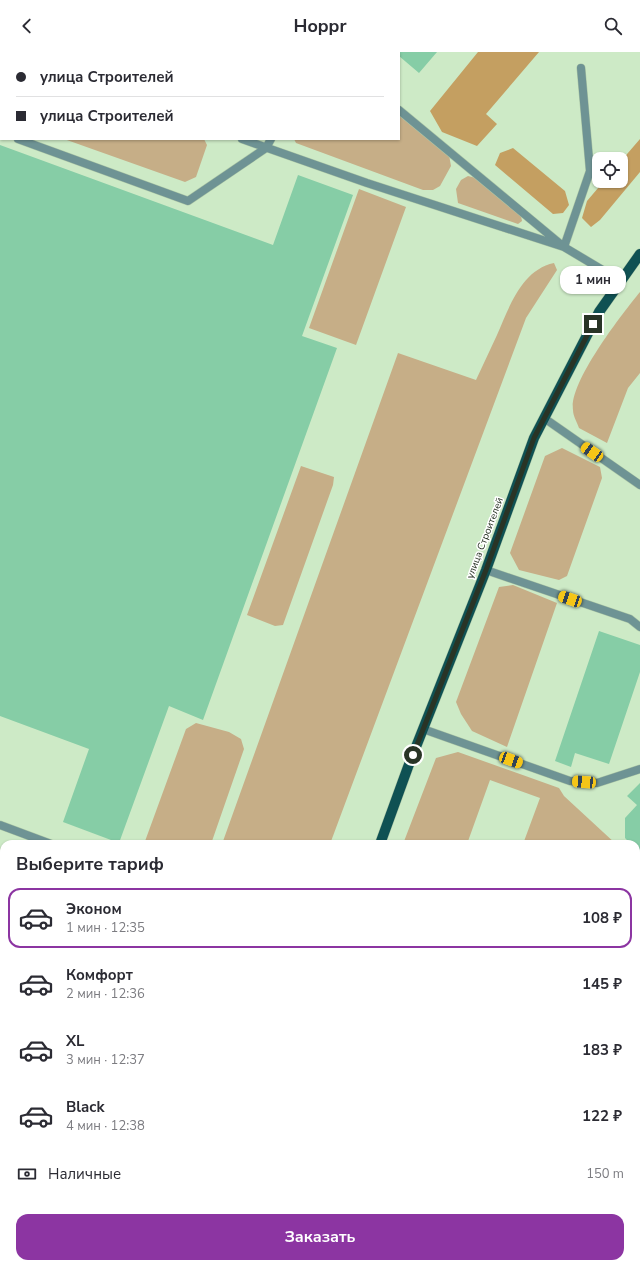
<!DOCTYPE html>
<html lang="ru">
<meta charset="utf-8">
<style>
:root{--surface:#fff;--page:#f2f2f3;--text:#2b2b33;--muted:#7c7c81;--line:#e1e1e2;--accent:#8c35a2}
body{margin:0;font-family:"Nunito Sans",sans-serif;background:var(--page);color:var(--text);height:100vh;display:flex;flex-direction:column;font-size:15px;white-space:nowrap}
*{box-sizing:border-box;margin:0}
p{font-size:13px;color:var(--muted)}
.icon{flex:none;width:22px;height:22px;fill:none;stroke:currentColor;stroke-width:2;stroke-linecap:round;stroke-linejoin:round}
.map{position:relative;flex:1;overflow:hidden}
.details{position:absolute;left:0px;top:788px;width:640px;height:428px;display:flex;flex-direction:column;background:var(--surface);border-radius:12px 12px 0 0;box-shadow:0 1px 3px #0004}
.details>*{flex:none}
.banner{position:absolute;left:0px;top:0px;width:400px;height:88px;box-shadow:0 1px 3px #0004;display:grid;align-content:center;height:88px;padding:0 16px;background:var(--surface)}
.tools{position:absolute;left:592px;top:100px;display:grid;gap:8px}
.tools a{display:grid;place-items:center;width:36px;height:36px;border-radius:8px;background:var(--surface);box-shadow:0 1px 3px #0004;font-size:20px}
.end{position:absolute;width:18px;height:18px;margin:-9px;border:5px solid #293426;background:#fff;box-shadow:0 0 0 2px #fff}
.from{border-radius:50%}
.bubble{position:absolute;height:28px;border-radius:12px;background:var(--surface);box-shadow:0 1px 3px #0004;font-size:13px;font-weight:700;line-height:28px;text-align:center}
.car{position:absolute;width:12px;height:24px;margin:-12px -6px;border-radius:5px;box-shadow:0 0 3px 1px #0007;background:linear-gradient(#f5c518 24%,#345 0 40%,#f5c518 0 76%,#345 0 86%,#f5c518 0)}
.banner b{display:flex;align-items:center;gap:14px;height:38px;font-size:15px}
.banner b+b{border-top:1px solid var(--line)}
.banner i{width:10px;height:10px;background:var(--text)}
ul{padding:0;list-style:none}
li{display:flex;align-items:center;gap:12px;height:60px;margin:0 8px 6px;padding:0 8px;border:2px solid transparent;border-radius:12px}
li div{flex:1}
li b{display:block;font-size:15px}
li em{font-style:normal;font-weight:700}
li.active{border-color:var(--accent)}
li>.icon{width:36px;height:36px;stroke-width:1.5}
h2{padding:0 16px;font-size:18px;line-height:48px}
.pay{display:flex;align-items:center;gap:10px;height:44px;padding:0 16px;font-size:15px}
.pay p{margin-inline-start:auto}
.button{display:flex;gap:8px;margin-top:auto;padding:8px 16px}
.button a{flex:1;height:46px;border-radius:12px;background:var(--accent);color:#fff;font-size:16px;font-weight:700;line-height:46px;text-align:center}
header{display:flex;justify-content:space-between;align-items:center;height:52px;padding:0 16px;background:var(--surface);font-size:18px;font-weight:700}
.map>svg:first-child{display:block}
</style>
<header><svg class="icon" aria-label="back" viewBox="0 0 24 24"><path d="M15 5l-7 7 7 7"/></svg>Hoppr<svg class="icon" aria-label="search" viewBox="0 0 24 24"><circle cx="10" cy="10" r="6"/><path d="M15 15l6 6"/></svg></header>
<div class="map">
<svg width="640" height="1216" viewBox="0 0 640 1216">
<rect width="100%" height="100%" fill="#cdeac6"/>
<path fill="#c6ae87" d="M399 60 449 103 451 114 440 134 433 138H423L296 91 294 87H399Z
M64 87H204L207 93 196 125 185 130Z
M468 124 476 126 521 164 522 169 518 172 458 151 456 137 461 128Z
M359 137 406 155 356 293 309 276Z
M554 211 557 218 526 266 330 792H222L398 301 476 328C483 313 490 298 497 283 509 256 521 218 554 211Z
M640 240V321L628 336 607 391 579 376C577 370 573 364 573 358 569 330 622 262 640 240Z
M562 396 600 415 602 426 567 524 559 528 519 518 510 501 545 404Z
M301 414 334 425 333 433 283 573 275 574 247 563Z
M513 533 557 551 507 695 472 679 461 662 456 650 499 535Z
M196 671 229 680 241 687 244 697 211 792H144L186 677Z
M458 700 559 736 564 744 616 792H523L540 746 490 728 467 792H403L436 706Z
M636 810 640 814V900L636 898Z
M253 1212H327L325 1216H252Z"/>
<path fill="#c49f61" d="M478 0H539L486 62 497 72 477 94 442 80 430 59Z
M640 87V120L600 168 591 175 582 166 587 149 604 129H621V109Z
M513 96 565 139 569 153 563 161 553 162 495 113 500 101Z"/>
<path fill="#86cda6" d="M399 0H437L419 21 399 4Z
M0 93 273 193 298 123 353 143 302 284 337 296 203 668 169 654 119 791 63 770 89 697 0 664Z
M599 579 640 593V620L609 712 575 701 571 715 555 709Z
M640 731V801L636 797V792H631L625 786V766L637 753 627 744Z
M0 844 4 846V920L0 918Z
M636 962 640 963V1216H604L593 1212H636Z
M374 1212H406L410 1216H379Z
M456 1212H517L527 1216H466Z"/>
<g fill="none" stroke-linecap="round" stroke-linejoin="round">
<defs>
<path id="service" d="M0 0 2 1
M329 0 330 1
M311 1 312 0
M0 11 1 8
M399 58 564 195 621 229
M0 81H1
M18 87 188 149 266 96 271 87
M242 87 367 131 564 195
M564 195 590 119 581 16
M544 366 640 433
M486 518 630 567 640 575
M423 677 570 729 597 731 640 717
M0 773 51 792
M636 931 640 932
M0 1189 4 1191
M63 1212 74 1216
M424 1212 435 1216
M559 1212 570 1216
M4 1216 5 1212"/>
<path id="primary" d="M380 792 408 715 486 518 534 386 599 260 640 202
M223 1216 225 1212"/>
</defs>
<use href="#service" stroke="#acc6a6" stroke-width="9"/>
<use href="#primary" stroke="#acc6a6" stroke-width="11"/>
<use href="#service" stroke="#6e9394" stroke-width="8"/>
<use href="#primary" stroke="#0f5153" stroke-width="10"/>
</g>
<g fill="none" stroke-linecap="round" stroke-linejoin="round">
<path stroke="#293426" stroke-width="5" d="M413 703 486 518 534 386 593 272"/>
</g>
<g text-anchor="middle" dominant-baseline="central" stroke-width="3" stroke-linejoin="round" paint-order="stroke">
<g font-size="10" fill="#293426" stroke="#fff">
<text transform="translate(485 486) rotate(-69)">улица Строителей</text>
</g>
</g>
</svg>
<div class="tools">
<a><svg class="icon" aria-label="locate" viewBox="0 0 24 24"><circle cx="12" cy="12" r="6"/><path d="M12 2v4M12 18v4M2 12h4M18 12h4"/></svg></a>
</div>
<i class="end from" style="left:413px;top:703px"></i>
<i class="end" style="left:593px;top:272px"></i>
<div class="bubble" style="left:560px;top:214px;width:66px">1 мин</div>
<i class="car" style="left:592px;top:400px;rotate:304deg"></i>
<i class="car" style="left:570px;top:547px;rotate:289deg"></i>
<i class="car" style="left:511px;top:708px;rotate:110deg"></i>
<i class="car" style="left:584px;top:730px;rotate:274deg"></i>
<div class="banner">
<b><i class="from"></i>улица Строителей</b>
<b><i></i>улица Строителей</b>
</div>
<section class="details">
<h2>Выберите тариф</h2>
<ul>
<li class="active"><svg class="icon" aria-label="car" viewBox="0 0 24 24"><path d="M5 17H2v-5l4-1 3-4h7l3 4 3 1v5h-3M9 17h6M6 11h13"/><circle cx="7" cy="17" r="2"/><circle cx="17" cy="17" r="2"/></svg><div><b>Эконом</b><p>1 мин · 12:35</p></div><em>108 ₽</em></li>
<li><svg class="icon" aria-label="car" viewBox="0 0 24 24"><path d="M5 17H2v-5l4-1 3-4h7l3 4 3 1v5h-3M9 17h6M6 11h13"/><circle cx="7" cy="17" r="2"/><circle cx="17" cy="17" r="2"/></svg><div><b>Комфорт</b><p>2 мин · 12:36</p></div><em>145 ₽</em></li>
<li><svg class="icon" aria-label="car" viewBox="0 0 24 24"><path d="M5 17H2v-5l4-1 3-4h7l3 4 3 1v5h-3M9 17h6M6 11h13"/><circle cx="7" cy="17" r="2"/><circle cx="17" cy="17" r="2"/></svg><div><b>XL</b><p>3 мин · 12:37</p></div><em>183 ₽</em></li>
<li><svg class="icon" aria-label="car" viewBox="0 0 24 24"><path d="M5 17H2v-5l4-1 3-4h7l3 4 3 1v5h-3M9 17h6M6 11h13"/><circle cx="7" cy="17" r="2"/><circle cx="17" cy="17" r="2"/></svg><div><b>Black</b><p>4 мин · 12:38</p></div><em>122 ₽</em></li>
</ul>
<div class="pay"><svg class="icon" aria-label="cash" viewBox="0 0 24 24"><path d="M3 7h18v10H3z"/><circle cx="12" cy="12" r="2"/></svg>Наличные<p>150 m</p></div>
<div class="button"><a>Заказать</a></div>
</section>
</div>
